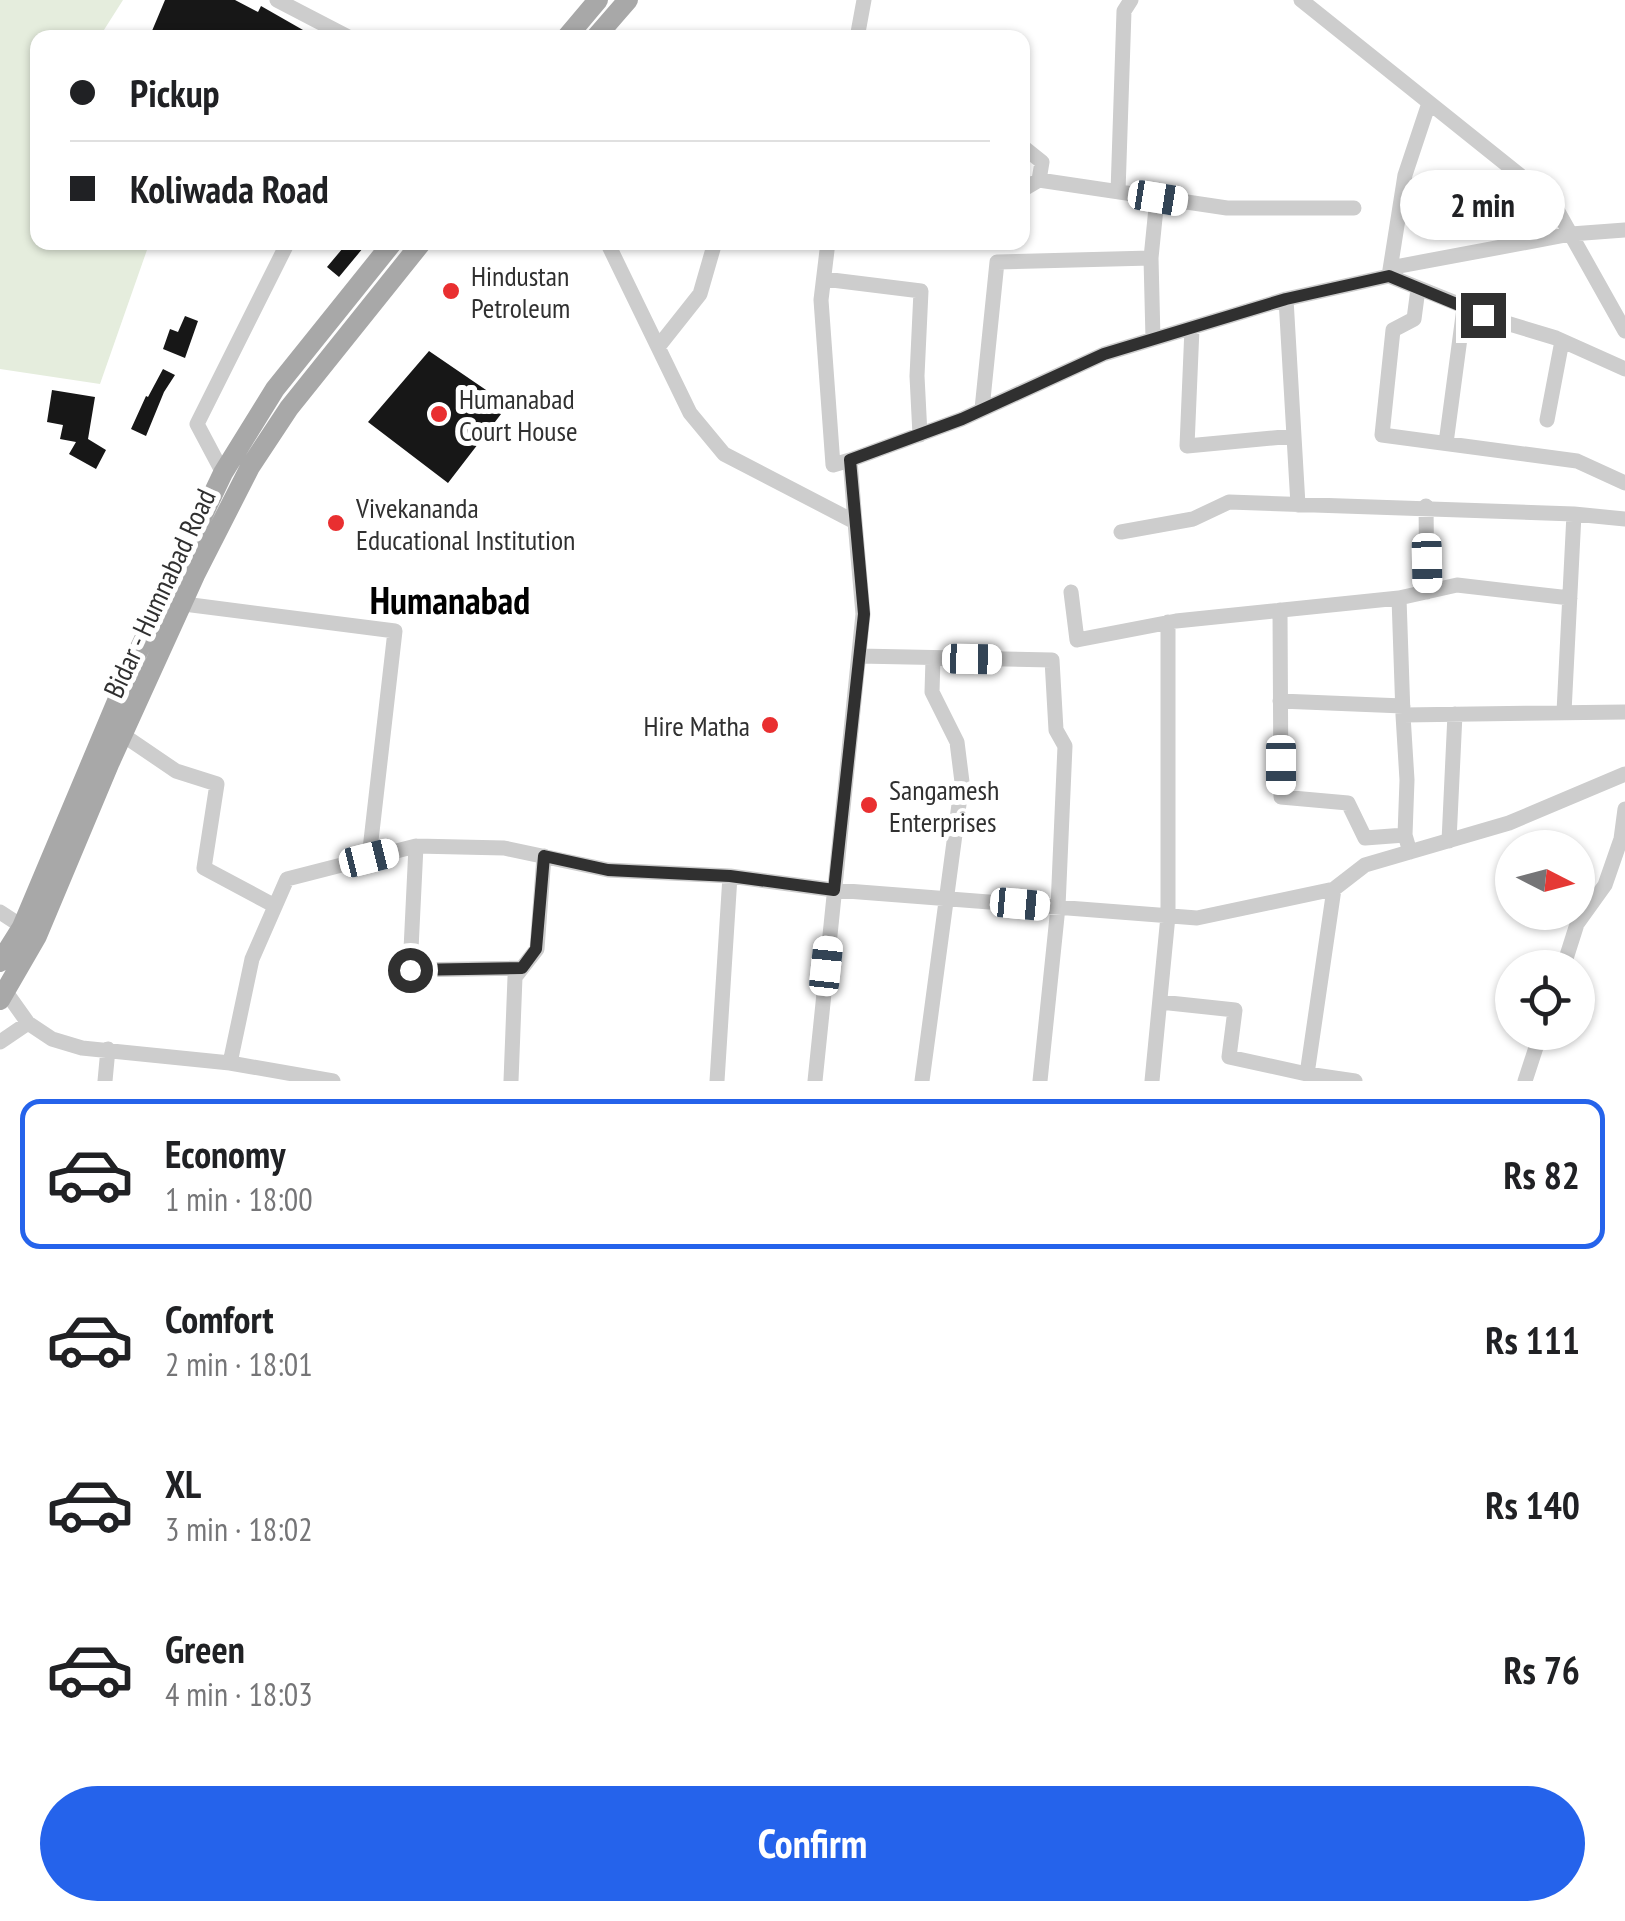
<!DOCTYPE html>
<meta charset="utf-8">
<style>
:root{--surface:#fff;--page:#f2f2f2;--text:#202124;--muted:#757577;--line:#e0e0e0;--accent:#2563eb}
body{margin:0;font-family:"PT Sans Narrow",sans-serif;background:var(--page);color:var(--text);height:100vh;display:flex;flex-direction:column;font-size:38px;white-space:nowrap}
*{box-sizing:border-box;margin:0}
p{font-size:32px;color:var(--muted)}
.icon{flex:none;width:55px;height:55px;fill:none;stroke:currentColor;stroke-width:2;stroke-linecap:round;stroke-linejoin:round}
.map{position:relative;height:1081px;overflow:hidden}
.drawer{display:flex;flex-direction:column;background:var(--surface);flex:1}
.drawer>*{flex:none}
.top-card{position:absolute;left:30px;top:30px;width:1000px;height:220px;border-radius:20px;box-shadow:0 2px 8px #0004;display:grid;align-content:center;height:220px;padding:0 40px;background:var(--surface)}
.needle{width:65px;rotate:96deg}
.buttons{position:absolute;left:1495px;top:830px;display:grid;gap:20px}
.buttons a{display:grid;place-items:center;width:100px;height:100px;border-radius:50%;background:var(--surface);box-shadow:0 2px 8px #0004;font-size:50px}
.end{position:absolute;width:45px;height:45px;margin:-22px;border:12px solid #303030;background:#fff;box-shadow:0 0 0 5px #fff}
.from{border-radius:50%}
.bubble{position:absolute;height:70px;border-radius:35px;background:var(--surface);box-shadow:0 2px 8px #0004;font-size:32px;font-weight:700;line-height:70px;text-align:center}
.car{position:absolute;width:30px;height:60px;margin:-30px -15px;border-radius:12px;box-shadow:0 0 8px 2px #0007;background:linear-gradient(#fff 24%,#345 0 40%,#fff 0 76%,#345 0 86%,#fff 0)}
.top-card b{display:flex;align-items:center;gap:35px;height:95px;font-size:38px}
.top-card b+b{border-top:2px solid var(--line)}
.top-card i{width:25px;height:25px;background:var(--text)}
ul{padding:18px 0 0;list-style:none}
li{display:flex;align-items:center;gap:30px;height:150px;margin:0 20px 15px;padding:0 20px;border:5px solid transparent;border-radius:20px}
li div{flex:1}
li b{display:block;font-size:38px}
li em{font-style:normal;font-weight:700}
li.on{border-color:var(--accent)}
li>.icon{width:90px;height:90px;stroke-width:1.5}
.cta{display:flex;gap:20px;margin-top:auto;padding:20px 40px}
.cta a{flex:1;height:115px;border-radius:60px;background:var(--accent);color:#fff;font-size:40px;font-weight:700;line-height:115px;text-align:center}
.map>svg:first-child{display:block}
</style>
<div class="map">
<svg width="1625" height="1081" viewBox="0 0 1625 1081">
<rect width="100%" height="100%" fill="#fff"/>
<path fill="#e5eddd" d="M0 0H123L102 33 110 37 38 38V242H142L148 247 100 384 0 369Z"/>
<path fill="#171717" d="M165 0H235L258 12 261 6 317 38H149Z
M348 242H368L339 277 327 267Z
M185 316 198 321 185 358 163 349 170 329 178 332Z
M429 351 508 405 448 483 368 422Z
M163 369 175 375 164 392 146 436 131 429 146 396 148 397Z
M52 390 95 397 88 439 106 450 96 469 69 454 76 442 60 439 63 425 47 422Z"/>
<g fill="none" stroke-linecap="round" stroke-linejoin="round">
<path stroke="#cdcdcd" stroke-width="15" d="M277 0 350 38
M1301 0 1552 201 1625 331
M857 38 864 0
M1022 146 1042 162 1039 180
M1022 190 1039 180 1227 208H1354
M1118 192 1124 11 1131 0
M607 242 690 413 724 454 855 522 863 614 815 1081
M828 242 821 300 833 465 850 460
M1151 258 1157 198
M1389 276 1400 266 1571 234 1625 230
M1389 276 1405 175 1429 103
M824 279 921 291 917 376 920 435
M1418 289 1414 319 1393 330 1382 435 1577 461 1625 483
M1286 299 1298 505
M1192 328 1187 446 1294 436
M658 347 700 294 715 242
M982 409 997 262 1151 258 1153 339
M1547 420 1562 341
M1446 443 1464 308
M223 473 197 424 288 242
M1426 506 1427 592
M1574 514 1625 519
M855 522 850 460 962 419 1104 354 1286 299 1389 276 1503 322 1556 338 1625 369
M1121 532 1193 519 1229 502 1574 514 1564 712
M1071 592 1077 640 1176 621 1399 598 1403 715 1625 712
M1399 598 1457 585 1570 598
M184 604 395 631 369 858 287 879 252 959 230 1063
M1280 610 1281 797 1348 803 1365 838 1405 835 1410 852
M859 656 1052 660 1056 730 1065 746 1058 907 1040 1081
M1280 701 1403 706
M1403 715 1407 780 1405 835
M123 735 176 771 217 784 204 868 275 906
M1449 841 1455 714
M416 846 410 970 522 968
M369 858 416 846 504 848 608 870 730 876 834 890 1197 918 1334 889 1365 865 1509 823 1625 774
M1334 889 1307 1074 1355 1081
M0 912 29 931
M1563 968 1577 924 1605 885 1621 839 1625 809
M6 992 28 1023 52 1039 82 1048 230 1063 333 1081
M1160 1002 1235 1010 1229 1057 1307 1074
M0 1042 28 1023
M105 1081 108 1049
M511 1081 515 977 537 949 544 856
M717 1081 730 876
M922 1081 962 782 957 742 932 692 933 659
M1152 1081 1168 916V622
M1525 1081 1541 1032"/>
<path stroke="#a8a8a8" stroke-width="20" d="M566 38 598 0
M595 38 628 0
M0 962 22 927 136 656 223 473 275 389 393 242
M0 1000 37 936 110 762 195 575 250 467 289 408 422 242"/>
</g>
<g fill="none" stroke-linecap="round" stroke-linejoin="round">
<path stroke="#303030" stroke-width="12" d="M410 970 522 968 536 949 544 856 608 870 730 876 834 890 864 614 850 460 962 419 1104 354 1286 299 1389 276 1483 315"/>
</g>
<g fill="#e92f30" stroke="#fff" stroke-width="4">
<circle cx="451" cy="291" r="10"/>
<circle cx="439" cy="414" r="10"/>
<circle cx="336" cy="523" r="10"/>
<circle cx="770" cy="725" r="10"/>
<circle cx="869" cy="805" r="10"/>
</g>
<g text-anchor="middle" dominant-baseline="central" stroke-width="10" stroke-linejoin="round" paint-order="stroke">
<g font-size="28" fill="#303030" stroke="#fff" text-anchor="start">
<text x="471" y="275">Hindustan<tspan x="471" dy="32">Petroleum</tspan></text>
<text x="459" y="398">Humanabad<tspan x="459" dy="32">Court House</tspan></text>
<text x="356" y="507">Vivekananda<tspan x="356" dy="32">Educational Institution</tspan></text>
<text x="750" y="725" text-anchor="end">Hire Matha</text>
<text x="889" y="789">Sangamesh<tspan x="889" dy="32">Enterprises</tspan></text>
</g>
<g font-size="28" fill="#303030" stroke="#fff">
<text transform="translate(159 593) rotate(-65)">Bidar - Humnabad Road</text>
</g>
<g font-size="38" font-weight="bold" fill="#000" stroke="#fff">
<text x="450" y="599">Humanabad</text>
</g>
</g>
</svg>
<div class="buttons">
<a><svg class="needle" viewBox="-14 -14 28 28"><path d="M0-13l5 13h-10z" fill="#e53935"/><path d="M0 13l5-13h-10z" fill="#757577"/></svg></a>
<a><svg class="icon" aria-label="locate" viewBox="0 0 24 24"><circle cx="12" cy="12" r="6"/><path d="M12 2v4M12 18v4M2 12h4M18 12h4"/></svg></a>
</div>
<i class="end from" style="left:410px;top:970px"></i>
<i class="end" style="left:1483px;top:315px"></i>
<div class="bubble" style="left:1400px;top:170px;width:165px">2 min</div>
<i class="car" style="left:1158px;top:198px;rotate:99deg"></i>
<i class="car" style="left:1427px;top:563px;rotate:179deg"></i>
<i class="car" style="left:972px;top:659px;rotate:91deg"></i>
<i class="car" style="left:1281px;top:765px;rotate:180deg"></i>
<i class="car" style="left:369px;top:858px;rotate:76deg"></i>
<i class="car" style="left:1020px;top:904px;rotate:95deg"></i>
<i class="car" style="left:826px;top:966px;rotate:6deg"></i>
<div class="top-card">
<b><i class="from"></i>Pickup</b>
<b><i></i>Koliwada Road</b>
</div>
</div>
<section class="drawer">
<ul>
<li class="on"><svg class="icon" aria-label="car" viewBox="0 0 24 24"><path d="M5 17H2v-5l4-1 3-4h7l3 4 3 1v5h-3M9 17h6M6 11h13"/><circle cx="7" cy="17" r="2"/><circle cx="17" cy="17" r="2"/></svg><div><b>Economy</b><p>1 min · 18:00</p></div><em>Rs 82</em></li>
<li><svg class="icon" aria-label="car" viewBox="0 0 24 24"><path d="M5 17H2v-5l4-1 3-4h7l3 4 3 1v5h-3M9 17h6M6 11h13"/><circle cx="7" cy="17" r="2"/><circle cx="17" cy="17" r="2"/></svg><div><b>Comfort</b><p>2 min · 18:01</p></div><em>Rs 111</em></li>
<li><svg class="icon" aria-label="car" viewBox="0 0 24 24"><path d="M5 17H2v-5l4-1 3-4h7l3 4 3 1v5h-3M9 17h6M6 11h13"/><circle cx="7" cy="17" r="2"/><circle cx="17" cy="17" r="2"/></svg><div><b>XL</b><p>3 min · 18:02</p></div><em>Rs 140</em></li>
<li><svg class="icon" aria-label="car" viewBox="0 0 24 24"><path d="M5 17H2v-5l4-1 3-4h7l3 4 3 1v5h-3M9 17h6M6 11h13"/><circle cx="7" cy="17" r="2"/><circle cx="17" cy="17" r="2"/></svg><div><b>Green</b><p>4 min · 18:03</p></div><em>Rs 76</em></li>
</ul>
<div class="cta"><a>Confirm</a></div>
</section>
